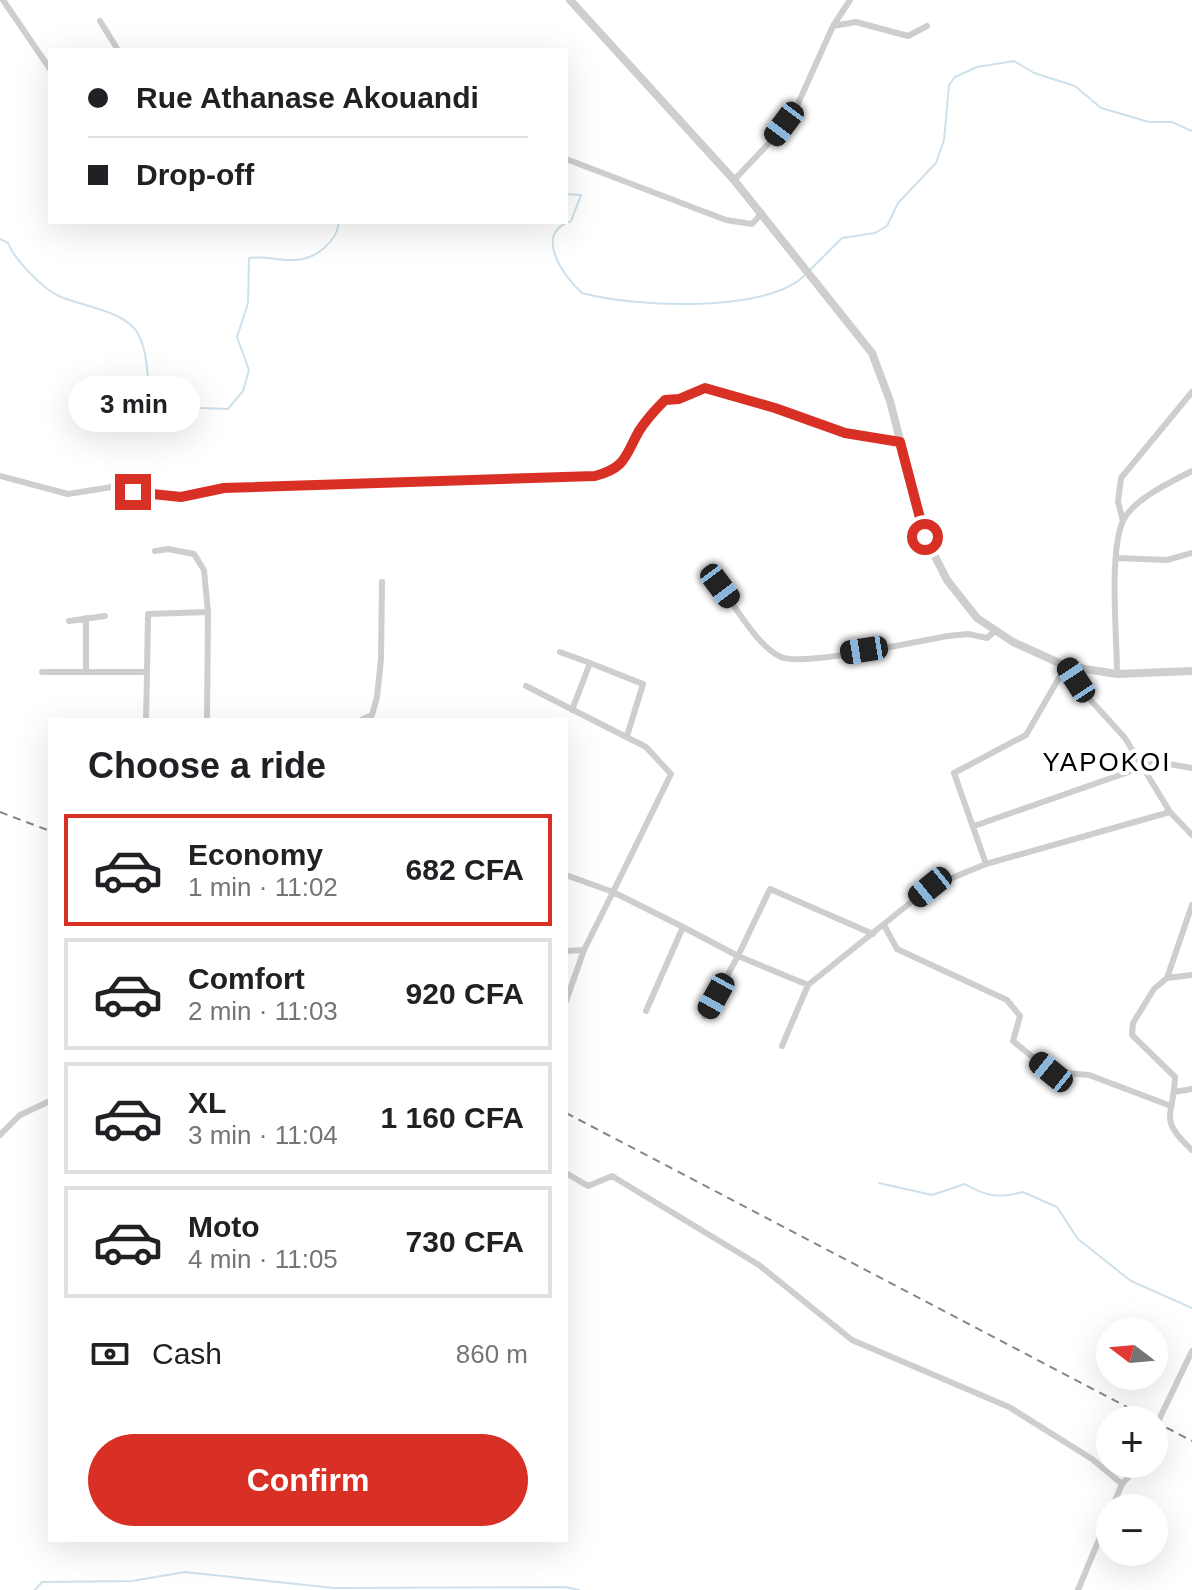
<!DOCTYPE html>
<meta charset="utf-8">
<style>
:root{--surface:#fff;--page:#f6f6f6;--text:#202124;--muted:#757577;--line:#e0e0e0;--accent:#d93025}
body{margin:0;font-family:Helvetica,sans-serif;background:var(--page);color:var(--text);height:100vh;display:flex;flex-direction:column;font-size:30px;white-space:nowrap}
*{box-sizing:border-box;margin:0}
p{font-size:26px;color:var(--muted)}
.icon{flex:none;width:44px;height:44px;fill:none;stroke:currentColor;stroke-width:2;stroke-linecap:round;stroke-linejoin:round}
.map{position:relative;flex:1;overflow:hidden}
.drawer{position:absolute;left:48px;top:718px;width:520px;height:824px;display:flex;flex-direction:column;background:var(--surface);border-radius:0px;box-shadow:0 8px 32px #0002}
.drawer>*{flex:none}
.hud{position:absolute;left:48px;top:48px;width:520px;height:176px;border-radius:0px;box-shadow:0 8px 32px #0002;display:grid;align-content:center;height:176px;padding:0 40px;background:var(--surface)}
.needle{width:52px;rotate:286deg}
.tools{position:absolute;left:1096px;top:1318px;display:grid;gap:16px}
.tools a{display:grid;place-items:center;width:72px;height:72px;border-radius:50%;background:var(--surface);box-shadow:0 8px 32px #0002;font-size:40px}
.end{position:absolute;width:36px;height:36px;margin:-18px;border:10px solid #d93025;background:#fff;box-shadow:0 0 0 4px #fff}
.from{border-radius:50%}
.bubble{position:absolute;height:56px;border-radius:28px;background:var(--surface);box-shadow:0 8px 32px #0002;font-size:26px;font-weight:700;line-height:56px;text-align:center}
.car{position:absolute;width:24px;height:48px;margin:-24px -12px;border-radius:10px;box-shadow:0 0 6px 2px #0007;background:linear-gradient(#222 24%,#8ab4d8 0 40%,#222 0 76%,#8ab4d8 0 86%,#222 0)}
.hud b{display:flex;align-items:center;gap:28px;height:76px;font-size:30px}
.hud b+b{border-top:2px solid var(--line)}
.hud i{width:20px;height:20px;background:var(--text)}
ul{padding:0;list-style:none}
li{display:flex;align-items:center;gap:24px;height:112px;margin:0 16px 12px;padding:0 24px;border:4px solid var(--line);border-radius:0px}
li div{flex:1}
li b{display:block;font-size:30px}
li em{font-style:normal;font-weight:700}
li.on{border-color:var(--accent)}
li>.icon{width:72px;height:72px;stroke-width:1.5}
h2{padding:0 40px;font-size:36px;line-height:96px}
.pay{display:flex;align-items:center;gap:20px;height:88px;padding:0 40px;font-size:30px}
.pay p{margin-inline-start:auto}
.button{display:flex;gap:16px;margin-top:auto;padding:16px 40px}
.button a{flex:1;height:92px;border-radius:48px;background:var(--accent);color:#fff;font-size:32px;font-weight:700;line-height:92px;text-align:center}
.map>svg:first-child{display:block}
</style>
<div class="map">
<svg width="1192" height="1590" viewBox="0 0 1192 1590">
<rect width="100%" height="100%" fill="#fff"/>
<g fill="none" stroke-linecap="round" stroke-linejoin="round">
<path stroke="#cee0eb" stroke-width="2" d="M566 194 581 195 571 221C533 233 563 276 582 293 632 307 767 314 805 275
M0 239 8 243C14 259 43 289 59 296 80 306 123 310 137 332 149 352 146 377 151 399L173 407 228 409 243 391 249 370 237 337 248 303 249 258C266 256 279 261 294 260 315 260 337 242 339 222
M809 271 842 238 875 233 887 226 898 203 936 163 944 140 949 85 955 77 977 67 1014 61 1034 73 1075 86 1101 108 1149 122H1172L1192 131
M879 1183 932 1195 965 1184C987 1197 999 1198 1023 1192L1057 1207 1078 1239 1131 1281 1192 1308
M35 1590 42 1582 132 1581 185 1572 334 1588 565 1587 579 1590"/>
<path stroke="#cecece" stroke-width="6" d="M3 0 50 69
M100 21 118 50
M833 26 850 0
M566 159 726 220 752 224 762 213
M734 180 772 140 796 108 833 26 856 22 908 36 927 26
M0 476 68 494 112 487 181 497 224 488 595 476C626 467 625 456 639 431 646 420 656 409 665 400L679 399 705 388 775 408 845 433 900 442
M1123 521 1118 502 1121 478 1192 392
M155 551 168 549 194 554 204 570 208 612
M1117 558 1167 560 1192 553
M720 586C735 606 758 647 781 657 804 667 917 641 948 636L968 634 987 638 995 631
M69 621 105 616
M560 652 590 663 572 710
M590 663 643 684 627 736
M42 672H147L146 720
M86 672V618
M147 672 148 614 208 612 207 720
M1117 674C1117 635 1109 558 1122 523 1131 500 1171 482 1192 471
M526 686 646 747 671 774 613 892 566 875
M361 720 372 715 377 697 381 659 382 582
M974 826 1157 762 1192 768
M986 864 954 773 1026 735 1066 666 1085 694 1125 738 1170 812 1192 835
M1192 905 1167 978 1154 989 1133 1023 1132 1035 1175 1077C1174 1117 1157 1118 1192 1150
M884 925 897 949 1007 1000 1020 1016 1013 1041 1051 1072 1089 1075 1171 1106
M683 927 738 956 705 1016
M566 951 584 950
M1167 978 1192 975
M808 985 738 956 770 889 873 934
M566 1001 584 950 613 892 683 927 646 1011
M782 1046 808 985 930 887 986 864 1170 812
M1174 1092 1192 1089
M0 1135 20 1115 50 1101
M566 1173 588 1186 612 1176 759 1265 852 1340 1009 1407 1092 1459 1122 1484
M1154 1430 1192 1351
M1112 1508 1122 1484 1140 1464
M1078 1590 1110 1513"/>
<path stroke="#cecece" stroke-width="8" d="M570 0 734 180 872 353 890 401 925 537 947 580 977 618 1013 642 1066 666 1117 674 1192 671"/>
<path stroke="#868686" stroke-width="2" stroke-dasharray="8 6" stroke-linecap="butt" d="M0 812 50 831
M566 1113 1152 1420
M1154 1421 1192 1441"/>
</g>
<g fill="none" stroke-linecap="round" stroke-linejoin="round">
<path stroke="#d93025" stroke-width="10" d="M133 492 181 497 224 488 595 476C626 468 625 456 639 431 646 420 656 409 665 400L679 399 705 388 775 408 845 433 900 442 925 537"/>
</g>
<g text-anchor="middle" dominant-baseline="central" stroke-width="8" stroke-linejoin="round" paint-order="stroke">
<g font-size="26" letter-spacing="2" fill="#000" stroke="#fff">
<text x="1107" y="762">YAPOKOI</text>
</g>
</g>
</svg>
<div class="tools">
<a><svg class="needle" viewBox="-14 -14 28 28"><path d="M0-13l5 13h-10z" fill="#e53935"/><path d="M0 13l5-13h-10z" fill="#757577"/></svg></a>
<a>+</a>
<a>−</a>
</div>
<i class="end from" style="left:925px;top:537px"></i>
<i class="end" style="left:133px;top:492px"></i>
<div class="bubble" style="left:68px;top:376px;width:132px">3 min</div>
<i class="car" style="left:784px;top:124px;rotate:217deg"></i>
<i class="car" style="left:720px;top:586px;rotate:143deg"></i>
<i class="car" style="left:864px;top:650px;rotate:261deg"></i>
<i class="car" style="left:1076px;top:680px;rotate:327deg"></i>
<i class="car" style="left:930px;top:887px;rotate:231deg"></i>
<i class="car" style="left:716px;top:996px;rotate:209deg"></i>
<i class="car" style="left:1051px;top:1072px;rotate:309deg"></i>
<div class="hud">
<b><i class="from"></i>Rue Athanase Akouandi</b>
<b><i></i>Drop-off</b>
</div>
<section class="drawer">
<h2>Choose a ride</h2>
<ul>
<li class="on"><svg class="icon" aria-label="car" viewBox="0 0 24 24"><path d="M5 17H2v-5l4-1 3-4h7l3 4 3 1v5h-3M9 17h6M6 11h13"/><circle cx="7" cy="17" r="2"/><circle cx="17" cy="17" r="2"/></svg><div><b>Economy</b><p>1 min · 11:02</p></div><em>682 CFA</em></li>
<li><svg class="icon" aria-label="car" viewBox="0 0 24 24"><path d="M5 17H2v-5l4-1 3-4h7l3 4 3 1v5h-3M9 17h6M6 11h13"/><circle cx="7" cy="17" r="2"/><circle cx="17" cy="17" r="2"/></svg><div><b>Comfort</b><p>2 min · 11:03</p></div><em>920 CFA</em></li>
<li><svg class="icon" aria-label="car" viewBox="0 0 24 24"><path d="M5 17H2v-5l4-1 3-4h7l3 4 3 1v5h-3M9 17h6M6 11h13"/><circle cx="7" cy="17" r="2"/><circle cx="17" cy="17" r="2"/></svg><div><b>XL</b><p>3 min · 11:04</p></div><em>1 160 CFA</em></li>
<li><svg class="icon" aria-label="car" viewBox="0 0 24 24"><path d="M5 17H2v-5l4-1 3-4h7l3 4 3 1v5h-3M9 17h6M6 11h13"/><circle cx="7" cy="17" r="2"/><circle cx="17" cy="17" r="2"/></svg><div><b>Moto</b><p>4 min · 11:05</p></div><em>730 CFA</em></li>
</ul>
<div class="pay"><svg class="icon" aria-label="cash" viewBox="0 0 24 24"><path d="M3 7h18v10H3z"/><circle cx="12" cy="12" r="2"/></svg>Cash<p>860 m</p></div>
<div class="button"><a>Confirm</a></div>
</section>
</div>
